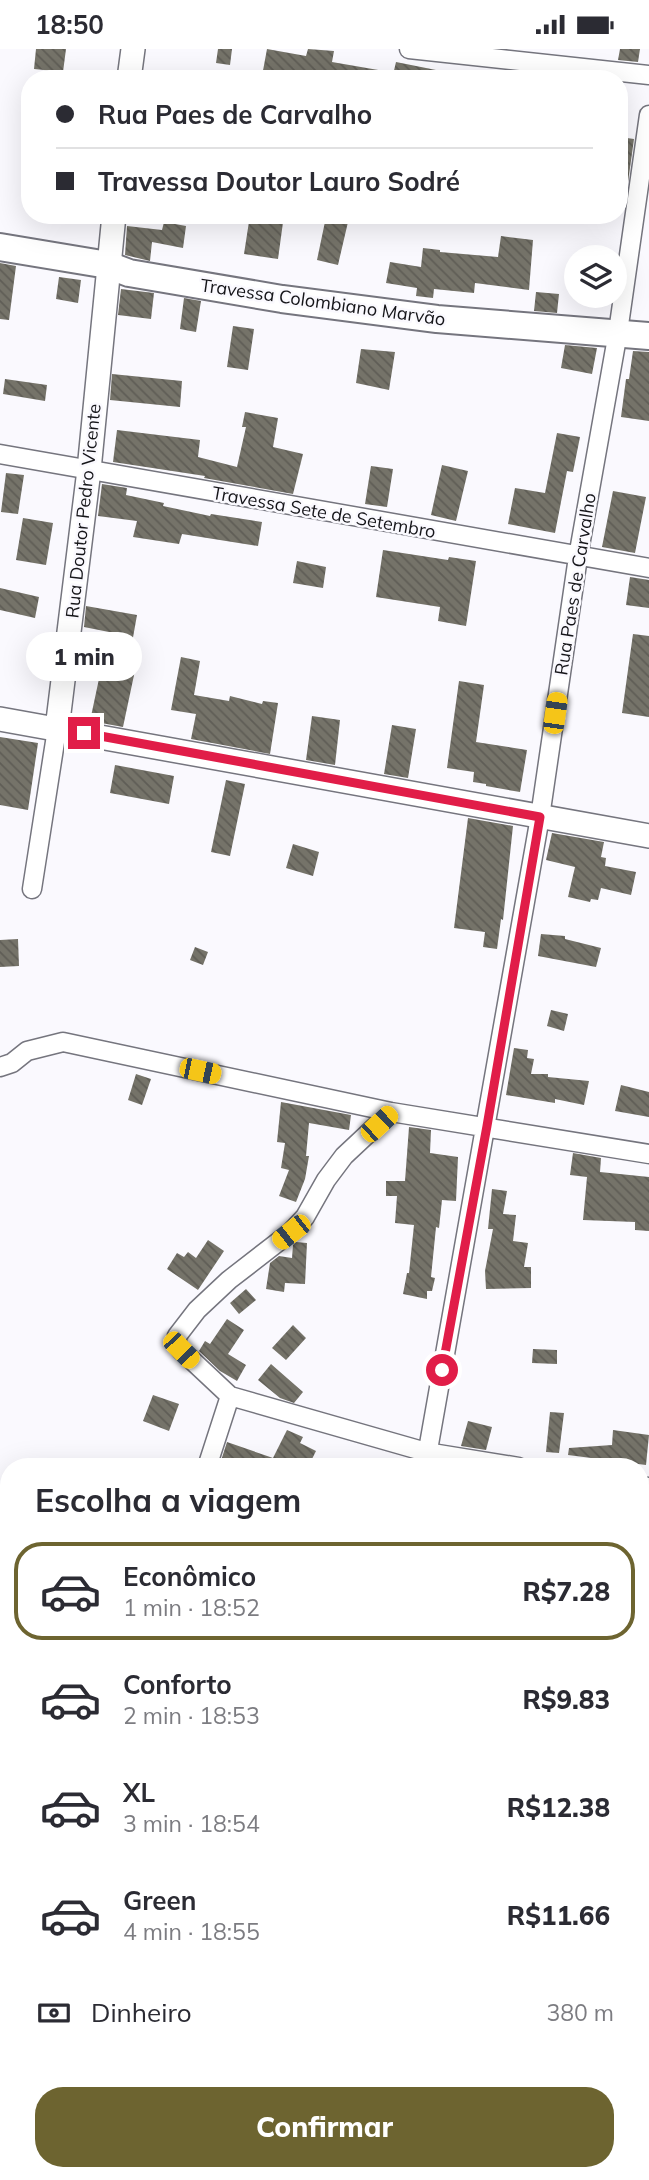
<!DOCTYPE html>
<html lang="pt">
<meta charset="utf-8">
<style>
:root{--surface:#fff;--page:#f2f2f3;--text:#2b2b33;--muted:#7c7c81;--line:#e1e1e2;--accent:#6d6430}
body{margin:0;font-family:Mulish,sans-serif;background:var(--page);color:var(--text);height:100vh;display:flex;flex-direction:column;font-size:26px;white-space:nowrap}
*{box-sizing:border-box;margin:0}
p{font-size:23px;color:var(--muted)}
.icon{flex:none;width:38px;height:38px;fill:none;stroke:currentColor;stroke-width:2;stroke-linecap:round;stroke-linejoin:round}
.map{position:relative;flex:1;overflow:hidden}
.sheet{position:absolute;left:0px;top:1409px;width:649px;height:723px;display:flex;flex-direction:column;background:var(--surface);border-radius:28px 28px 0 0;box-shadow:0 7px 28px #0002}
.sheet>*{flex:none}
.guide{position:absolute;left:21px;top:21px;width:607px;height:154px;border-radius:28px;box-shadow:0 7px 28px #0002;display:grid;align-content:center;height:154px;padding:0 35px;background:var(--surface)}
.buttons{position:absolute;left:564px;top:196px;display:grid;gap:14px}
.buttons a{display:grid;place-items:center;width:63px;height:63px;border-radius:50%;background:var(--surface);box-shadow:0 7px 28px #0002;font-size:35px}
.end{position:absolute;width:32px;height:32px;margin:-16px;border:9px solid #e11d48;background:#fff;box-shadow:0 0 0 4px #fff}
.from{border-radius:50%}
.bubble{position:absolute;height:49px;border-radius:24px;background:var(--surface);box-shadow:0 7px 28px #0002;font-size:23px;font-weight:800;line-height:49px;text-align:center}
.car{position:absolute;width:21px;height:42px;margin:-21px -10px;border-radius:9px;box-shadow:0 0 5px 2px #0007;background:linear-gradient(#f5c518 24%,#345 0 40%,#f5c518 0 76%,#345 0 86%,#f5c518 0)}
.guide b{display:flex;align-items:center;gap:24px;height:66px;font-size:26px}
.guide b+b{border-top:2px solid var(--line)}
.guide i{width:18px;height:18px;background:var(--text)}
ul{padding:0;list-style:none}
li{display:flex;align-items:center;gap:21px;height:98px;margin:0 14px 10px;padding:0 21px;border:4px solid transparent;border-radius:28px}
li div{flex:1}
li b{display:block;font-size:26px}
li em{font-style:normal;font-weight:800}
li.on{border-color:var(--accent)}
li>.icon{width:63px;height:63px;stroke-width:1.5}
h2{padding:0 35px;font-size:32px;line-height:84px}
.pay{display:flex;align-items:center;gap:18px;height:77px;padding:0 35px;font-size:26px}
.pay p{margin-inline-start:auto}
.action{display:flex;gap:14px;margin-top:auto;padding:14px 35px}
.action a{flex:1;height:80px;border-radius:28px;background:var(--accent);color:#fff;font-size:28px;font-weight:800;line-height:80px;text-align:center}
.status{display:flex;justify-content:space-between;align-items:center;height:49px;padding:0 35px;background:var(--surface);direction:ltr}
.status svg{height:19px;fill:currentColor}
.map>svg:first-child{display:block}
</style>
<div class="status"><b>18:50</b><svg viewBox="0 0 49 12"><path d="M0 12V9h3v3zM5 12V6h3v6zM10 12V3h3v9zM15 12V0h3v12zM26 1h20v11H26zM47 4h2v5h-2z"/></svg></div>
<div class="map">
<svg width="649" height="2131" viewBox="0 0 649 2131">
<defs>
<pattern id="building-back-hatch" width="6" height="6" patternUnits="userSpaceOnUse" patternTransform="scale(1.75)"><rect width="6" height="6" fill="#757369"/><path d="M-1 5l2 2M0 0l6 6M5-1l2 2" fill="none" stroke="#5f5d56"/></pattern>
</defs>
<rect width="100%" height="100%" fill="#faf9fe"/>
<path fill="url(#building-back-hatch)" d="M36 0H66L63 23 34 20Z
M218 0H232L230 16 216 14Z
M267 0 306 7 308 0 334 2 332 13 384 22 383 30H275L262 27Z
M620 0H640L638 13 618 11Z
M396 13 446 23 445 30H392Z
M620 88 634 90 625 155H620Z
M250 166H284L278 210 244 205Z
M326 168 348 173 338 216 317 211Z
M164 173 186 177 183 199 152 193 150 212 125 206 127 177 162 181Z
M501 187 533 191 529 241 475 234 474 244 434 240 433 249 416 247 417 239 386 234 390 213 421 218 423 199 440 201V203L498 208Z
M0 214 16 217 9 271 0 270Z
M59 228 81 231 78 254 56 250Z
M121 240 154 244 151 270 118 266Z
M536 243 559 245 557 264 534 262Z
M184 249 201 252 196 283 180 280Z
M233 277 254 280 248 321 227 318Z
M565 296 597 299 592 325 561 319Z
M361 300 395 303 389 341 356 334Z
M633 302 649 303V372L621 368 626 330H629Z
M112 325 182 332 180 358 110 351Z
M5 330 47 336 45 352 3 345Z
M245 363 278 369 273 398 303 405 293 445 204 429 205 427 113 413 117 381 200 391 198 408 237 418 246 378H242Z
M557 384 580 388 573 423 567 422 555 484 508 475 515 439 545 444Z
M442 416 468 422 456 472 431 466Z
M371 417 393 420 387 458 365 455Z
M6 424 24 426 18 465 1 463Z
M102 435 127 439 126 446 164 454 163 457 210 467 211 465 262 473 258 497 182 485 179 495 133 488 137 472 98 467Z
M613 442 646 448 635 504 602 498Z
M23 469 53 474 46 516 16 511Z
M383 501 448 511 449 508 476 512 466 577 438 572 440 558 376 548Z
M297 512 326 518 323 539 293 534Z
M630 528 649 531V559L626 556Z
M0 539 39 548 35 569 0 561Z
M86 557 137 566 129 611 137 612 123 678 90 672 109 583 84 578Z
M633 585 649 587V668L622 664Z
M181 608 200 612 194 646 229 652 230 647 262 655 263 652 278 654 270 705 191 690 196 665 171 661Z
M459 632 484 636 476 693 527 701 520 743 486 737V735L473 733 474 723 447 719Z
M312 667 340 671 335 716 306 711Z
M392 676 416 680 408 729 384 725Z
M0 688 38 694 28 761 0 756Z
M115 716 174 727 169 755 110 744Z
M226 731 245 735 230 807 211 803Z
M468 769 513 777 503 871 501 870 497 900 483 898 485 883 454 879Z
M552 784 604 793 601 808 606 809 605 817 636 823 631 846 601 839 598 851 591 850 590 853 568 848 575 818 546 811Z
M293 795 319 803 313 827 286 819Z
M541 885 565 887V890L601 899 596 918 538 907Z
M18 890 19 917 0 918V891Z
M195 898 208 903 203 916 190 911Z
M551 961 568 965 564 982 547 977Z
M514 999 528 1001 527 1009 534 1010 531 1025H548V1028L589 1032 584 1056 555 1050V1054L506 1046Z
M136 1025 151 1030 142 1056 128 1051Z
M621 1036 649 1043V1068L615 1062Z
M281 1053 351 1066 349 1081 309 1074 306 1107H309L305 1130 296 1153 279 1147 289 1121 281 1119 285 1094 277 1093Z
M409 1078 431 1081 430 1104 458 1108 456 1152 442 1151 439 1179 436 1178 431 1228 435 1229 432 1242H427V1250L403 1245 407 1224H409L414 1176 395 1174 397 1147H386V1132H405Z
M573 1104 601 1109 600 1123 649 1128V1182L635 1181V1173L583 1171 587 1128 570 1126Z
M492 1140 507 1142 503 1165 516 1166 513 1192 528 1194 524 1218H531V1239L486 1240 485 1222 493 1180H488Z
M208 1191 224 1202 198 1241 167 1220 177 1204 184 1208 188 1203 196 1209Z
M296 1193 307 1194 305 1235 285 1234 284 1243 266 1240 270 1214 279 1207 292 1209 293 1196Z
M246 1240 256 1251 239 1265 230 1254Z
M227 1270 244 1281 228 1305 246 1316 237 1332 220 1322 199 1302 205 1292 210 1295Z
M293 1276 306 1289 286 1311 272 1299Z
M533 1300 557 1301V1315L532 1314Z
M271 1315 303 1343 294 1354 280 1349 258 1331Z
M153 1346 179 1355 169 1382 143 1372Z
M550 1363 564 1364 559 1404 546 1403Z
M468 1372 492 1378 486 1401 461 1397Z
M287 1381 303 1388 300 1394 316 1402 308 1418 291 1410 289 1414 291 1418H219L227 1393 273 1409Z
M613 1381 649 1386 646 1416 568 1406 569 1399 612 1396Z"/>
<g fill="none" stroke-linecap="round" stroke-linejoin="round">
<defs>
<path id="minor" d="M409 0 649 26
M0 405 649 519
M32 840 57 680
M0 1018 12 1014 27 1002 63 993 391 1063 649 1105
M230 1347 181 1301 177 1296V1287L197 1261 229 1231 291 1183 305 1168 326 1131 344 1107 391 1063
M230 1347 426 1403 519 1418
M207 1418 230 1347
M425 1418 540 768 578 508 618 283 649 66
M640 1437 649 1438
M640 1727 649 1729
M0 1796 9 1799
M640 1919 649 1912
M0 1973 9 1974
M640 2123 649 2127
M391 2131 399 2123"/>
<path id="tertiary" d="M129 30 133 0
M0 670 649 787
M57 680 89 421 114 166"/>
<path id="secondary" d="M0 198 108 216 129 224 282 250 437 270 649 287"/>
</defs>
<use href="#minor" stroke="#75757e" stroke-width="21"/>
<use href="#tertiary" stroke="#75757e" stroke-width="26"/>
<use href="#secondary" stroke="#75757e" stroke-width="30"/>
<use href="#minor" stroke="#fff" stroke-width="18"/>
<use href="#tertiary" stroke="#fff" stroke-width="23"/>
<use href="#secondary" stroke="#fff" stroke-width="26"/>
</g>
<g fill="none" stroke-linecap="round" stroke-linejoin="round">
<path stroke="#e11d48" stroke-width="9" d="M84 684 540 768 487 1077 442 1321"/>
</g>
<g text-anchor="middle" dominant-baseline="central" stroke-width="5" stroke-linejoin="round" paint-order="stroke">
<g font-size="18" fill="#151519" stroke="#faf9fe">
<text transform="translate(323 253) rotate(8)">Travessa Colombiano Marvão</text>
<text transform="translate(83 462) rotate(-84)">Rua Doutor Pedro Vicente</text>
<text transform="translate(324 463) rotate(10)">Travessa Sete de Setembro</text>
<text transform="translate(575 535) rotate(-81)">Rua Paes de Carvalho</text>
</g>
</g>
</svg>
<div class="buttons">
<a><svg class="icon" aria-label="layers" viewBox="0 0 24 24"><path d="M12 4l9 5-9 5-9-5zM3 14l9 5 9-5"/></svg></a>
</div>
<i class="end from" style="left:442px;top:1321px"></i>
<i class="end" style="left:84px;top:684px"></i>
<div class="bubble" style="left:26px;top:583px;width:116px">1 min</div>
<i class="car" style="left:555px;top:664px;rotate:8deg"></i>
<i class="car" style="left:200px;top:1022px;rotate:102deg"></i>
<i class="car" style="left:379px;top:1075px;rotate:47deg"></i>
<i class="car" style="left:291px;top:1183px;rotate:232deg"></i>
<i class="car" style="left:181px;top:1301px;rotate:136deg"></i>
<div class="guide">
<b><i class="from"></i>Rua Paes de Carvalho</b>
<b><i></i>Travessa Doutor Lauro Sodré</b>
</div>
<section class="sheet">
<h2>Escolha a viagem</h2>
<ul>
<li class="on"><svg class="icon" aria-label="car" viewBox="0 0 24 24"><path d="M5 17H2v-5l4-1 3-4h7l3 4 3 1v5h-3M9 17h6M6 11h13"/><circle cx="7" cy="17" r="2"/><circle cx="17" cy="17" r="2"/></svg><div><b>Econômico</b><p>1 min · 18:52</p></div><em>R$7.28</em></li>
<li><svg class="icon" aria-label="car" viewBox="0 0 24 24"><path d="M5 17H2v-5l4-1 3-4h7l3 4 3 1v5h-3M9 17h6M6 11h13"/><circle cx="7" cy="17" r="2"/><circle cx="17" cy="17" r="2"/></svg><div><b>Conforto</b><p>2 min · 18:53</p></div><em>R$9.83</em></li>
<li><svg class="icon" aria-label="car" viewBox="0 0 24 24"><path d="M5 17H2v-5l4-1 3-4h7l3 4 3 1v5h-3M9 17h6M6 11h13"/><circle cx="7" cy="17" r="2"/><circle cx="17" cy="17" r="2"/></svg><div><b>XL</b><p>3 min · 18:54</p></div><em>R$12.38</em></li>
<li><svg class="icon" aria-label="car" viewBox="0 0 24 24"><path d="M5 17H2v-5l4-1 3-4h7l3 4 3 1v5h-3M9 17h6M6 11h13"/><circle cx="7" cy="17" r="2"/><circle cx="17" cy="17" r="2"/></svg><div><b>Green</b><p>4 min · 18:55</p></div><em>R$11.66</em></li>
</ul>
<div class="pay"><svg class="icon" aria-label="cash" viewBox="0 0 24 24"><path d="M3 7h18v10H3z"/><circle cx="12" cy="12" r="2"/></svg>Dinheiro<p>380 m</p></div>
<div class="action"><a>Confirmar</a></div>
</section>
</div>
